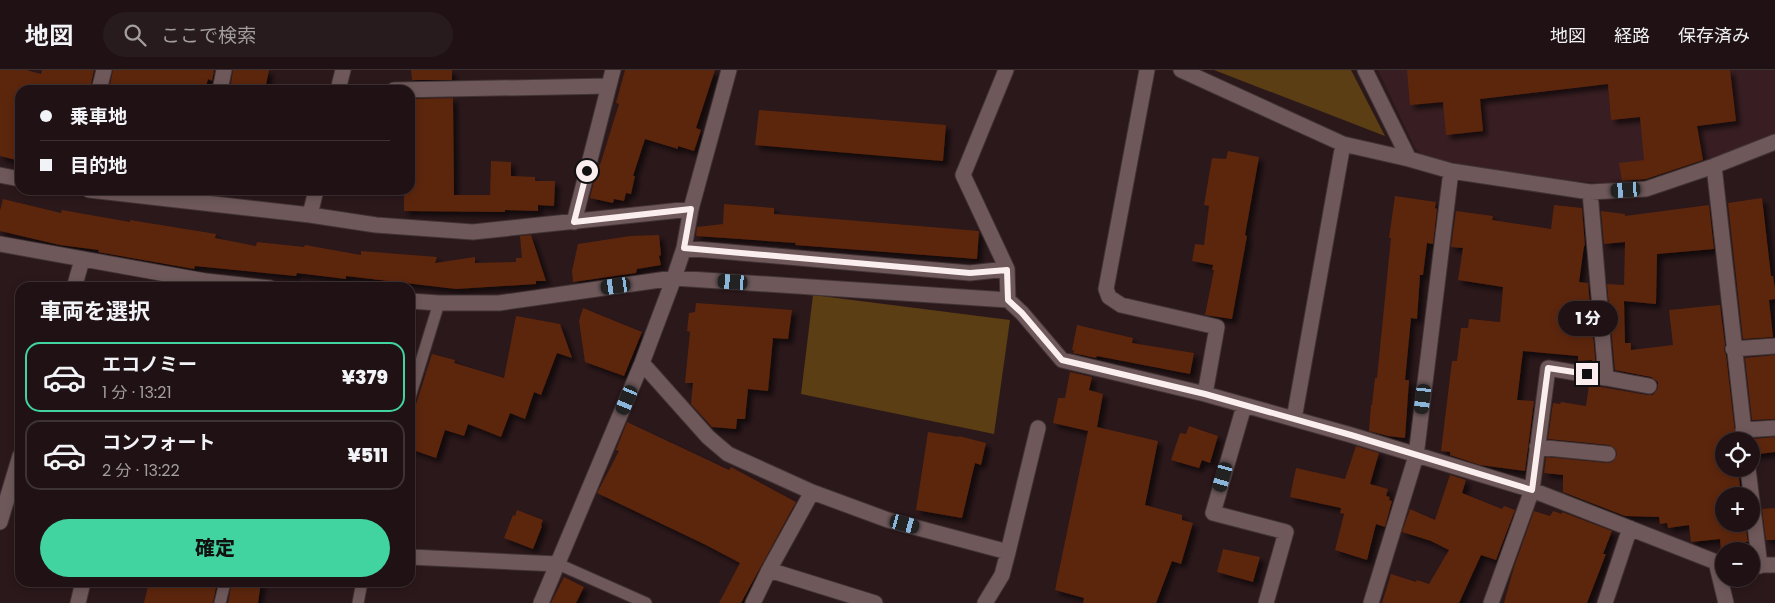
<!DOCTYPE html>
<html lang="ja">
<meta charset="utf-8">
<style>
:root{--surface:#201214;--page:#281b1d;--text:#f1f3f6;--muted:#a29ea0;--line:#3d3234;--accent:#41d4a1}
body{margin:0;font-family:Poppins,"Noto Sans JP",sans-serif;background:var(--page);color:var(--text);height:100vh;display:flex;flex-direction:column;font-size:19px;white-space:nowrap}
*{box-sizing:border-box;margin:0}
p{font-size:16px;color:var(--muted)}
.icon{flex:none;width:28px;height:28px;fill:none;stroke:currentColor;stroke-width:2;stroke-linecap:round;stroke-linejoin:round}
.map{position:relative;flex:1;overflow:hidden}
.sheet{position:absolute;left:15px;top:212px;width:400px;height:305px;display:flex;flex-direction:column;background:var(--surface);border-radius:15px;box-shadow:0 2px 8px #0003,0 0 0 1px var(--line)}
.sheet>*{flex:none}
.top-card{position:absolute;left:15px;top:15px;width:400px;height:110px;border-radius:15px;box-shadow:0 2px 8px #0003,0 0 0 1px var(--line);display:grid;align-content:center;height:110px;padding:0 25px;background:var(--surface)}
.buttons{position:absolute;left:1715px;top:362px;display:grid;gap:10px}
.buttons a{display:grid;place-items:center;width:45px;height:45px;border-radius:50%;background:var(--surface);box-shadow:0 2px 8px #0003,0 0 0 1px var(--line);font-size:25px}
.end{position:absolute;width:22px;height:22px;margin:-11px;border:6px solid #fbeeef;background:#111;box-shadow:0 0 0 2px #111}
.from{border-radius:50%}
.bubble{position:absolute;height:35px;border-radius:18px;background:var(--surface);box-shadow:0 2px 8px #0003,0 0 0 1px var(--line);font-size:16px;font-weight:800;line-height:35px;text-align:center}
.car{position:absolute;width:15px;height:30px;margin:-15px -8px;border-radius:6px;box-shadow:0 0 4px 1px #0007;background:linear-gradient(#222 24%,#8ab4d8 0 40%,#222 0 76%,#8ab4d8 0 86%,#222 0)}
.top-card b{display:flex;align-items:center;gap:18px;height:48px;font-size:19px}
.top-card b+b{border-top:1px solid var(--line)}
.top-card i{width:12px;height:12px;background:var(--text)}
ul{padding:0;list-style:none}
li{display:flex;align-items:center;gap:15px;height:70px;margin:0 10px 8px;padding:0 15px;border:2px solid var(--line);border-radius:15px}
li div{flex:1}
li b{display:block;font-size:19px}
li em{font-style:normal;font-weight:800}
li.current{border-color:var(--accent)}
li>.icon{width:45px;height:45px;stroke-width:1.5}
h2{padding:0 25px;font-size:22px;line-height:60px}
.primary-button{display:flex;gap:10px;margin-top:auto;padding:10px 25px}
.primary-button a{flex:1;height:58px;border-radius:30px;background:var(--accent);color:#111;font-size:20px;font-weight:800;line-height:58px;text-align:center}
header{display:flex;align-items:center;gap:30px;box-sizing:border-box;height:70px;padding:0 25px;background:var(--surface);border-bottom:1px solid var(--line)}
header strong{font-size:24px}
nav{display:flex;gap:28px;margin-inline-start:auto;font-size:18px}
.search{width:350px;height:45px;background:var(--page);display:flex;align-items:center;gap:12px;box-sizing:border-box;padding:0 18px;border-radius:28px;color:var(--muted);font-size:19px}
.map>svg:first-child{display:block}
</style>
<header>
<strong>地図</strong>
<div class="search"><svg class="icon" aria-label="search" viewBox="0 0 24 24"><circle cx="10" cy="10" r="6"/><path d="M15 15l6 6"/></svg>ここで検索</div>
<nav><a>地図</a><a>経路</a><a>保存済み</a></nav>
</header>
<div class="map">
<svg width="1775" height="533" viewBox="0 0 1775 533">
<defs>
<filter id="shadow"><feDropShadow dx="4.5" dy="4.5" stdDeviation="2.5" flood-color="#0009"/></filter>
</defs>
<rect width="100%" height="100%" fill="#2b181b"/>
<path fill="#381e22" d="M1378 0H1775V64L1692 100 1655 112 1624 115 1517 106 1426 88 1415 78Z"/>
<path fill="#5b3e13" d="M1214 0H1351L1385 66Z
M813 225 1010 250 994 364 801 324Z"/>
<path fill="#5c250d" filter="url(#shadow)" d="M0 0H26L41 4 42 0H94L90 20H20V91L0 86Z
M113 0H214L212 11 208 9 205 20H109Z
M233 0H269L265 20 231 14Z
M411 0H452V10H412Z
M625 0H715L696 58 701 60 694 81 678 76V79L645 69 633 106H635L631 124 626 123 624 131 614 129 613 133 590 128 598 94 600 95 619 34 616 33Z
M1407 0H1730L1736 51 1697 56 1703 90 1646 109 1622 111 1619 93 1644 90 1640 47 1611 50 1608 14 1480 29 1483 61 1446 65 1443 32 1410 35Z
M453 28 454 125H490L491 91 511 92V106L535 107V111H555L554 136 538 135V141L505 140V142L404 141V120H410V29Z
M759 40 946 55 943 91 755 75Z
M1228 81 1259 87 1245 165 1247 166 1232 249 1205 245 1214 200H1212L1213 195 1192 191 1195 174 1204 175 1209 136 1204 135 1212 88 1226 89Z
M1395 126 1436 132 1435 138 1437 139 1433 174 1427 173 1423 205H1420L1417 249 1411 248 1405 310H1409L1405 368 1388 366 1369 361 1371 335H1372L1375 308H1377L1391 168H1389Z
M1762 128 1771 206H1773L1775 219V229L1769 230 1773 267 1743 269 1728 133Z
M3 129 61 143 62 140 130 152V150L216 164 215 168 256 176 257 172 304 177 305 175 361 185V181L437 187 435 193 475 187V193L516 192V188H522L520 166 531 165 546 211H536V214L456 219 346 206V209L297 203 296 206 195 196 194 199 98 182 99 180 60 175 0 161V141Z
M724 134 774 138V144L979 161 977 189 795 175 796 173 696 166 697 157 723 154Z
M1554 135 1582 138 1585 176H1584L1579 212 1588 213 1596 297 1591 296 1592 290 1578 291V286L1523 281 1517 330 1534 331 1525 401 1480 395 1450 385V382L1441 381 1452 291H1457L1461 258H1468L1469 249 1500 252 1503 217 1458 210 1463 178 1451 177 1456 141 1493 146 1492 150 1551 159Z
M1709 135 1714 179 1657 184 1656 234 1624 231 1625 273H1631V280L1673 275 1669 240 1720 235 1725 275 1724 280 1726 285 1736 371H1724V399H1738L1741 426H1724V454H1745L1748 472H1744L1745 481H1721L1720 469 1691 472 1689 455 1668 458 1667 453 1660 454 1659 447 1625 446 1563 422V405L1544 403 1546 387 1608 393 1612 392 1617 385 1616 380 1609 375 1548 369 1553 333 1560 334 1561 332 1586 336 1589 315 1647 325H1653L1658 318V312L1651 307 1615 300 1607 214 1624 215V217L1625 172 1604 174 1601 141 1625 144V146Z
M659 165 661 185 659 186 661 195 637 199 636 203 573 212 572 201 578 174 630 166Z
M696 233 792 240 788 269 773 268 768 321 748 319 745 349H737L736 359 712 357 691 334 693 313H685L690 262 687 261 689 243 695 242Z
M583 238 642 262 624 306 585 292 579 251Z
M516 246 560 254 572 288 557 283 541 325 534 322 525 349 510 343 501 367 468 354 464 366 445 360 436 388 410 379V353L432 284 455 290 454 293 504 308Z
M1077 255 1133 268 1132 273 1194 283 1190 304 1097 286 1096 288 1073 283 1074 280H1072Z
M1775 285V349L1752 350 1745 288Z
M1070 302 1092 307 1089 320 1103 324 1097 357 1158 371 1145 435 1182 445V450L1193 453 1181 494 1172 491 1156 533H1083L1084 528 1055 520 1088 361 1053 353 1058 328H1065Z
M627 352 729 400 731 397 796 432 741 533H719L740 493 706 475 597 423 619 381 616 380Z
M1189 356 1218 366 1210 393 1202 390 1199 398 1171 390 1180 363 1186 364Z
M928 362 959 367V366L986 373 981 395 975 393 962 448 916 440Z
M1775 367V382L1751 385V378L1754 374V369Z
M1356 376 1379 383 1370 414 1388 419 1386 426 1390 427 1389 430 1392 431 1385 457 1376 454 1367 490 1335 480 1344 444 1340 443 1341 438 1290 427 1296 398 1345 409Z
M1450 405 1466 410 1462 423 1502 439 1504 436 1515 440 1496 490 1481 485 1459 533H1382L1391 504 1416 512 1417 510 1429 514 1449 480 1431 471 1402 462 1410 439 1435 450Z
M1775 438V470H1766L1762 439Z
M517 440 543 450 541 455 542 456 533 479 504 468 513 445 515 446Z
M1534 441 1550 446 1553 441 1562 444V442L1612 461 1603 484H1606L1587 533H1504L1514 497Z
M1223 479 1260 487 1253 512 1217 502Z
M564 507 584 517 576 533H551Z
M149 512H217L213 533H144Z
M232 512H261L258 533H228Z"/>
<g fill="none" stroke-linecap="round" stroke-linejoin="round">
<defs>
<path id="lane" d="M410 327 439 233
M558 494 646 533
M220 533 225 512
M358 533 362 512"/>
<path id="street" d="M1006 0 963 105 1007 199 1008 230 1022 243 1062 290 1205 324 1351 365 1532 420 1716 492H1724
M1147 0 1106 219 1109 227 1121 235 1217 257 1205 324
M1181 0 1343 74 1409 89 1451 101 1590 122 1646 119 1714 96 1775 72
M1365 0 1409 89
M99 20 104 0
M220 20 224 0
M338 20 343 0
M394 20 609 16
M1714 96 1745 371
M0 105 20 109
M89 120 310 145 376 155 473 162 691 139
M310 145 316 120
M574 152 613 0
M0 174 205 211 270 218
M684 178 970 203 1007 199
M74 218 82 190
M410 231 439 233H499L674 208 1008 230
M1733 279 1775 276
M642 293 708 367 728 384 812 422 888 450 1008 482 1002 505 985 533
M1606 308 1649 316
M1244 336 1213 443 1286 462 1266 533
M1294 349 1343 74
M1743 360 1775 358
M1537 377 1608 384
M1748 399 1760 496
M0 452 20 386
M1008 482 1038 358
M410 487 558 494
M1716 492 1726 533
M1751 495H1775
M769 500 875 533
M78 533 83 512
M541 533 642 293 674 208 684 178 691 139 729 0
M753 533 769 500 812 422
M1371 533 1416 386 1451 101
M1491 533 1532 420 1548 298 1606 308 1590 122
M1605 533 1630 458"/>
</defs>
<use href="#lane" stroke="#413335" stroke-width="13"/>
<use href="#street" stroke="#413335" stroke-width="17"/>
<use href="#lane" stroke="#6e585a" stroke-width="11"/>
<use href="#street" stroke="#6e585a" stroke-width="15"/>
</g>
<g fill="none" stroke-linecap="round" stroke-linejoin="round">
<path stroke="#fbeeef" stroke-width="6" d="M587 101 574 152 691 139 684 178 970 203 1007 200 1008 230 1022 243 1062 290 1205 324 1351 365 1532 420 1548 298 1587 304"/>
</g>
</svg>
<div class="buttons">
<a><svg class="icon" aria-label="locate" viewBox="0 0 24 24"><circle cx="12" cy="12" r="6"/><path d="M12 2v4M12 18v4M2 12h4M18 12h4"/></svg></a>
<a>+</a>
<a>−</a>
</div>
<i class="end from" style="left:587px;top:101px"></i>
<i class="end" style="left:1587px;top:304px"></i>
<div class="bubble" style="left:1558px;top:231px;width:60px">1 分</div>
<i class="car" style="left:1626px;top:120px;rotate:266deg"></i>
<i class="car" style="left:733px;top:212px;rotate:274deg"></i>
<i class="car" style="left:616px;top:216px;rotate:262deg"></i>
<i class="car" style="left:1423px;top:329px;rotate:187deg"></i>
<i class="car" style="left:627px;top:330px;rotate:203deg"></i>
<i class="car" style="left:1223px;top:407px;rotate:196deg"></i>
<i class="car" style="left:905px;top:454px;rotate:105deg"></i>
<div class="top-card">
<b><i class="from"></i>乗車地</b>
<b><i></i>目的地</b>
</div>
<section class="sheet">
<h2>車両を選択</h2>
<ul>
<li class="current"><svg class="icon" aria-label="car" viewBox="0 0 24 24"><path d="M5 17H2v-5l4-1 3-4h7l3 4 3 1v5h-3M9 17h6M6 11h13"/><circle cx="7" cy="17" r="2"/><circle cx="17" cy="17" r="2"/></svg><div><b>エコノミー</b><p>1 分 · 13:21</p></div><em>¥379</em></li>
<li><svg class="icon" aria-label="car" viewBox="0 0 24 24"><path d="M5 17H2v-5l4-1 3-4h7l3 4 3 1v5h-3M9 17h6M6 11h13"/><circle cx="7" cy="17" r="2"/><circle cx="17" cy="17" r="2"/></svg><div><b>コンフォート</b><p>2 分 · 13:22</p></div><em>¥511</em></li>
</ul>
<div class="primary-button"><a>確定</a></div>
</section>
</div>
